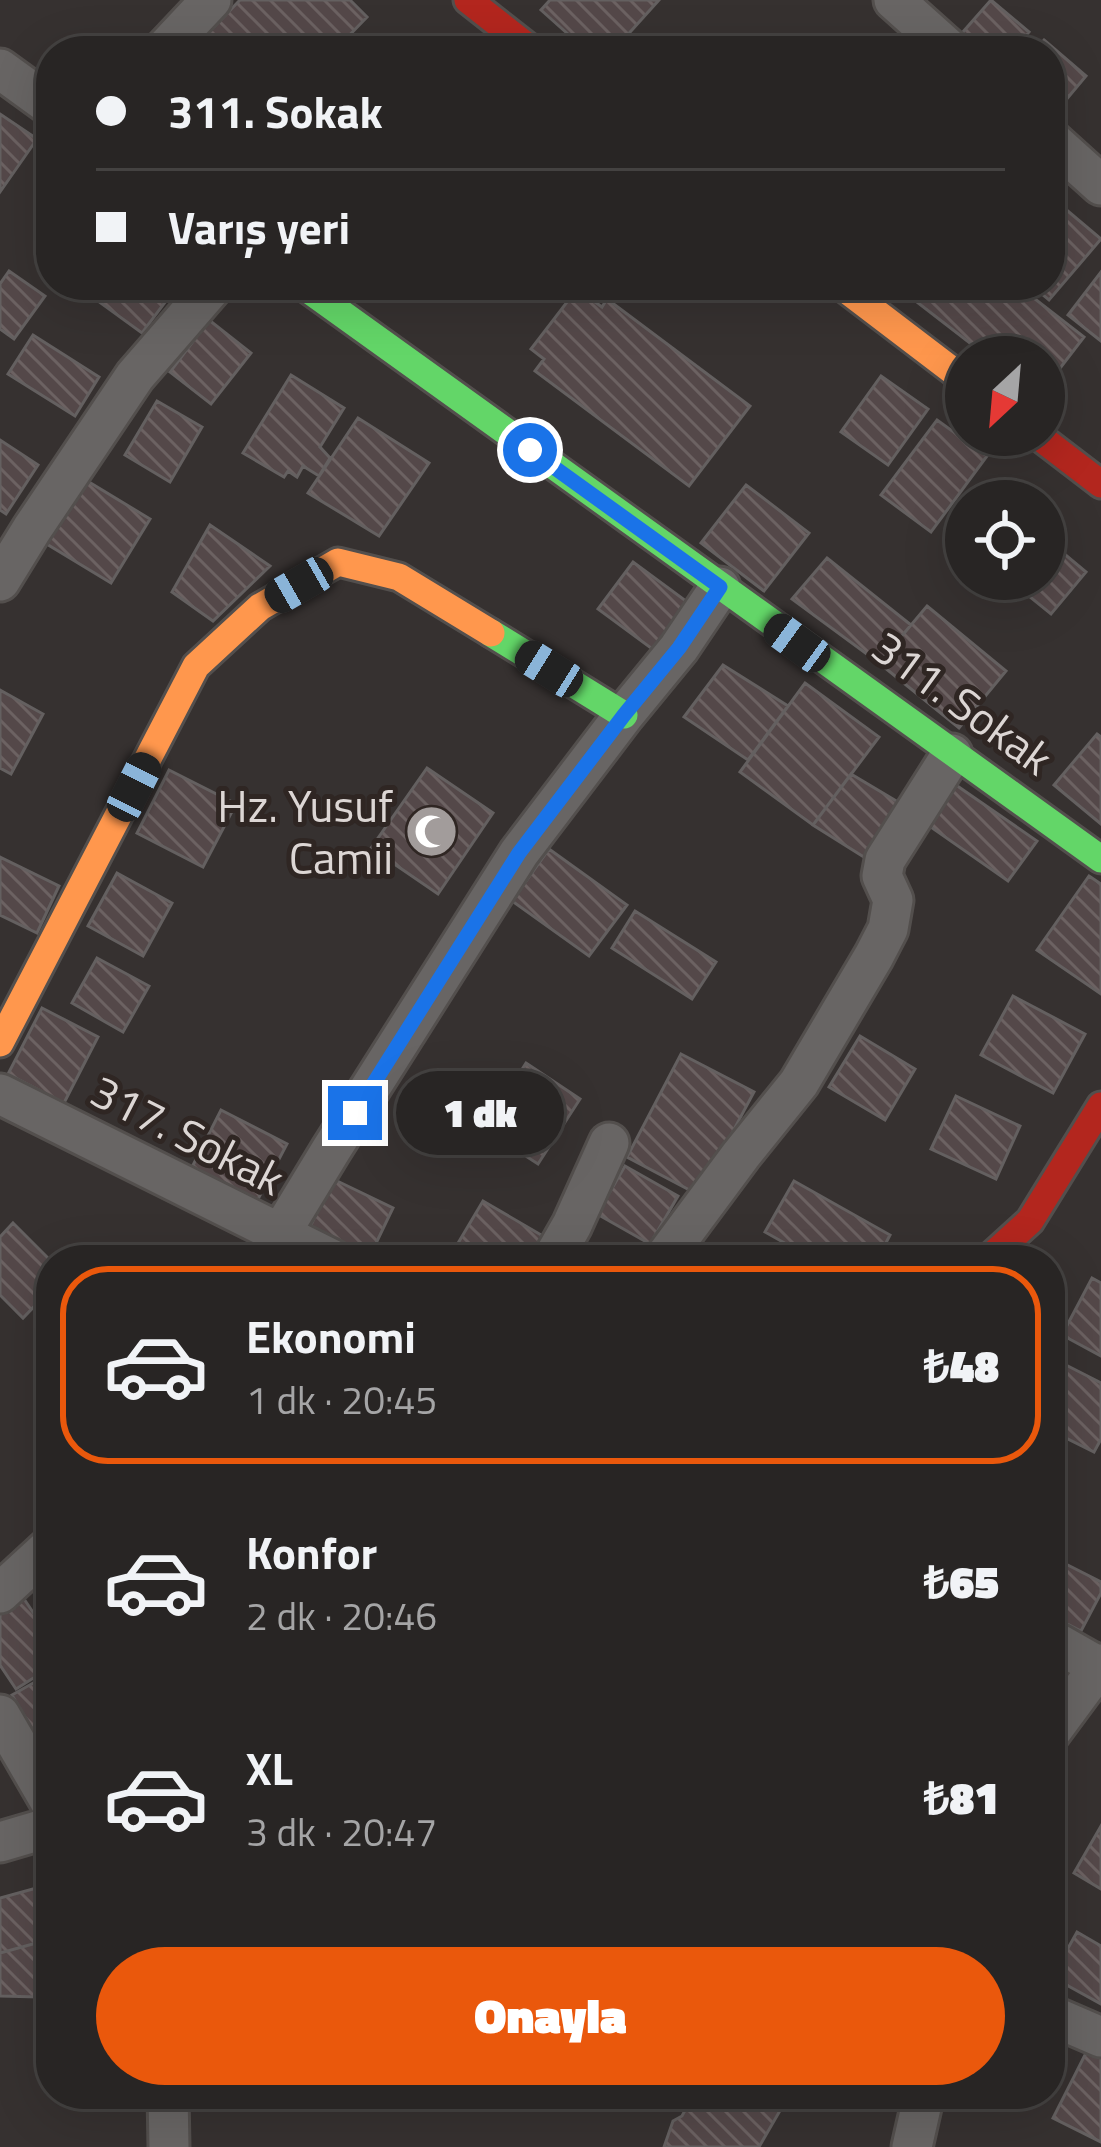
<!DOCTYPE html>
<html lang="tr">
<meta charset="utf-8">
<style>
:root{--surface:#282524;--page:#302d2c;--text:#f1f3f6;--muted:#a5a5a6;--line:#444241;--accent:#ea580c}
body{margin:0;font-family:"Titillium Web",sans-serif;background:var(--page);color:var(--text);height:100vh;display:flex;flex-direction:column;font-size:45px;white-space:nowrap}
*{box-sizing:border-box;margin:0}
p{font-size:39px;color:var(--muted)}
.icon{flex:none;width:66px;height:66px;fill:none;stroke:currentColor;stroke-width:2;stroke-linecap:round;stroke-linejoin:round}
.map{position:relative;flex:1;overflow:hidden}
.panel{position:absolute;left:36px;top:1245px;width:1029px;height:864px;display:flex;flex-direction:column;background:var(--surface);border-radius:48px;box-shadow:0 12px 48px #0002,0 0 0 3px var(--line)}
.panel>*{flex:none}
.top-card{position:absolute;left:36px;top:36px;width:1029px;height:264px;border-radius:48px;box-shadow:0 12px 48px #0002,0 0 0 3px var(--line);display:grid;align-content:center;height:264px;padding:0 60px;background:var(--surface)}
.needle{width:78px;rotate:206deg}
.fabs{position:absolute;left:945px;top:336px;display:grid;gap:24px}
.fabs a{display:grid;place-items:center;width:120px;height:120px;border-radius:50%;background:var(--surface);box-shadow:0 12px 48px #0002,0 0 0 3px var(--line);font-size:60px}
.end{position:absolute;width:54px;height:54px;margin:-27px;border:15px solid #1a73e8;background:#fff;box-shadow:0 0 0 6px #fff}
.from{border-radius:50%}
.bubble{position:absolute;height:84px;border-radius:42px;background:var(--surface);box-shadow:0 12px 48px #0002,0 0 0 3px var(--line);font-size:39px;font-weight:800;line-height:84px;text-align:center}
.car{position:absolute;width:36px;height:72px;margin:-36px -18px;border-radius:15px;box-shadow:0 0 9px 3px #0007;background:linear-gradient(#222 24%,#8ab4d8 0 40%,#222 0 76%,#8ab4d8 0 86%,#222 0)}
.top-card b{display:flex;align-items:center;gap:42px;height:114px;font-size:45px}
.top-card b+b{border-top:3px solid var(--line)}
.top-card i{width:30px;height:30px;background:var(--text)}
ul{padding:21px 0 0;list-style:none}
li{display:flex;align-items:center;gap:36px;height:198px;margin:0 24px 18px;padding:0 36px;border:6px solid transparent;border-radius:48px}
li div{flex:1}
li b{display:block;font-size:45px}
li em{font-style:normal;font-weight:800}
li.current{border-color:var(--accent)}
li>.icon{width:108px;height:108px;stroke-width:1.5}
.action{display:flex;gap:24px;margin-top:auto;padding:24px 60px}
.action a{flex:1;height:138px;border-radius:72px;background:var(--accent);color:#fff;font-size:48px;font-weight:800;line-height:138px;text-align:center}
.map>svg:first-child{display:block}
</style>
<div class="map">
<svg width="1101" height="2147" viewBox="0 0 1101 2147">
<defs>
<pattern id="building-back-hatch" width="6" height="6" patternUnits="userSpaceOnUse" patternTransform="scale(3)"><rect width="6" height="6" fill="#544849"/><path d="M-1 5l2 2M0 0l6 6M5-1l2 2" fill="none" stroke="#6c6262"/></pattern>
</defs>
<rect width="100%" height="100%" fill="#363130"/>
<path fill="url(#building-back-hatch)" stroke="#646060" stroke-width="3" d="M240 0H350L367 17 334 51H191Z
M550 0H659L613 51H587L541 10Z
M991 0 1029 32 1012 51H966L955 41Z
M1044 40 1086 76 1050 119V51H1034Z
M0 114 37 139 0 192Z
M1050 196 1101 239 1049 300 1031 285H1050Z
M9 271 45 296 14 339 0 329V284Z
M1101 272V341L1068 315Z
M76 285H178L142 333Z
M924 285H1017L1084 337 1044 389V357H988L913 299Z
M577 289 602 307 607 299 750 406 689 486 535 371 544 359 531 349Z
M209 320 251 353 211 404 170 372Z
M33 335 99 377 75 416 8 374Z
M291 375 344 408 320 447 330 458 319 476 303 466 297 477 288 471 284 477 243 453Z
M881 376 928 409 888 465 841 432Z
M157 401 202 427 170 482 125 455Z
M358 418 429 463 379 536 308 493Z
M937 420 987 456 931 532 881 495Z
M0 440 38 465 6 514 0 510Z
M84 479 150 519 111 583 45 543Z
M746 485 809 533 764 591 701 543Z
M210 525 270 566 213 621 172 592Z
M1044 537 1086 572 1051 614 1008 579H1044Z
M827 558 911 625 879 663 792 599Z
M633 562 690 604 655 651 598 609Z
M927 606 1006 671 959 728 879 663Z
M723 665 788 706 748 760 684 717Z
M805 683 879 737 813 825 740 772Z
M0 690 43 714 11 774 0 768Z
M1097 734 1101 737V824L1054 785Z
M427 768 493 813 438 894 371 848Z
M169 770 236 804 203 867 137 833Z
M851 774 903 805 867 859 813 825Z
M953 783 1037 841 1008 881 925 823Z
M549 849 627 905 589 956 512 901Z
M0 857 59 886 37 933 0 915Z
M117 873 172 903 143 956 88 926Z
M1089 876 1101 884V994L1037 950Z
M635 911 716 962 692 999 612 948Z
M97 958 149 986 123 1032 72 1003Z
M1013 996 1085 1034 1053 1093 981 1055Z
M42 1008 98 1037 64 1103 8 1074Z
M860 1036 915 1069 885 1120 829 1087Z
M681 1054 754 1092 699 1195 627 1157Z
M526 1063 580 1099 538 1164 484 1129Z
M956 1096 1020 1126 996 1179 931 1149Z
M221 1110 287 1144 256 1203 191 1169Z
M625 1166 678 1196 650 1244 597 1214Z
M333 1179 393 1208 368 1260 308 1231Z
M794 1181 890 1235 877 1260H815L765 1232Z
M483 1201 548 1239 535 1260H448Z
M13 1223 51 1261V1289L23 1318 0 1295V1237Z
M1092 1278 1101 1283V1356L1062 1335Z
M1060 1362 1101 1383V1439L1094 1452 1050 1430V1382Z
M1050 1556 1101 1582V1593L1081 1631 1050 1615Z
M22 1596 51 1639V1667L16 1689 0 1665V1610Z
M51 1673V1744L43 1748 12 1695Z
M1101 1826V1889L1074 1873Z
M51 1884V1939L0 1953V1898Z
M1077 1932 1101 1946V2004L1052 1977Z
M51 1939V1992L39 1997 0 1996V1953Z
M1089 2047 1101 2053V2142L1053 2118Z
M694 2094H773L785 2102 759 2147H664L673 2121 682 2116Z"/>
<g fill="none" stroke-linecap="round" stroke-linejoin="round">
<defs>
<path id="street" d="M894 0 951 51
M163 51 211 0
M0 69 51 106
M1050 139 1101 185
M0 581 32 529 135 376 214 285
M0 1094 333 1260
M269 1260 280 1234 331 1150 519 853 624 715 679 648 720 587
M552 1260 572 1225 609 1143
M663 1260 741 1155 799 1083 874 956 888 929 893 900 882 876 885 860 952 754
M0 1593 51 1546
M1050 1639 1101 1668
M0 1715 51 1803
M1050 1733 1101 1664
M0 1842 51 1827
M1050 2015 1101 2037
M168 2094 169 2147
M912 2147 924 2094"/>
<path id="fast" d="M302 285 1101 859
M491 633 624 715"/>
<path id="slow" d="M840 285 966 381
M0 1043 196 666 260 607 338 562 399 577 491 633"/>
<path id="jam" d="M468 0 533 51
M1037 435 1101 484
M987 1260 1030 1221 1101 1106"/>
</defs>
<use href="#street" stroke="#534f4d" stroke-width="45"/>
<use href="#fast" stroke="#534f4d" stroke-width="33"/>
<use href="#slow" stroke="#534f4d" stroke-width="33"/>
<use href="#jam" stroke="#534f4d" stroke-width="33"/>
<use href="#street" stroke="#686564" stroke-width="39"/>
<use href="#fast" stroke="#63d668" stroke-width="27"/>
<use href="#slow" stroke="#ff974d" stroke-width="27"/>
<use href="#jam" stroke="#b3261e" stroke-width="27"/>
</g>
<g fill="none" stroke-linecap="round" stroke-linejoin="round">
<path stroke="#1a73e8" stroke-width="15" d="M355 1113 519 853 624 715 679 648 720 587 530 450"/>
</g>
<defs>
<symbol id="mosque-disc" viewBox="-11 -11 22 22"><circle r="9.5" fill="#a29c9b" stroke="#2f2623"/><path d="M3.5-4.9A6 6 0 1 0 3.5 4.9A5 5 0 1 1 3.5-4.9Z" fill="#fff"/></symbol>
</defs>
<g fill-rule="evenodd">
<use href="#mosque-disc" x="402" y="802" width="59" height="59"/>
</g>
<g text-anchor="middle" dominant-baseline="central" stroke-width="10" stroke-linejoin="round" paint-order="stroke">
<g font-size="45" fill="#dcd6d4" stroke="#2f2623">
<text transform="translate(963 702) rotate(36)">311. Sokak</text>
<text transform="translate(188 1134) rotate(27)">317. Sokak</text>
</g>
<g font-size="45" fill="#dcd6d4" stroke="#2f2623" text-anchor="end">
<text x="393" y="805">Hz. Yusuf<tspan x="393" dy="52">Camii</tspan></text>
</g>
</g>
</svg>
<div class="fabs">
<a><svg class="needle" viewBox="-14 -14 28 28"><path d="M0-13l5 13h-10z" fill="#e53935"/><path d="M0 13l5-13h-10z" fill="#a5a5a6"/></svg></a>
<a><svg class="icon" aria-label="locate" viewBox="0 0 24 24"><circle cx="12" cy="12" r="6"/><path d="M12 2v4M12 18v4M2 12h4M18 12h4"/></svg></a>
</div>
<i class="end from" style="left:530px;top:450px"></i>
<i class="end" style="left:355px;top:1113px"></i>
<div class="bubble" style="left:396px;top:1071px;width:168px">1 dk</div>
<i class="car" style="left:299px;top:585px;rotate:240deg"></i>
<i class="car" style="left:797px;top:643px;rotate:306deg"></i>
<i class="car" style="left:549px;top:669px;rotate:302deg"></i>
<i class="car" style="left:134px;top:787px;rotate:27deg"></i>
<div class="top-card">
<b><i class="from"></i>311. Sokak</b>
<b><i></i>Varış yeri</b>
</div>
<section class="panel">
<ul>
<li class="current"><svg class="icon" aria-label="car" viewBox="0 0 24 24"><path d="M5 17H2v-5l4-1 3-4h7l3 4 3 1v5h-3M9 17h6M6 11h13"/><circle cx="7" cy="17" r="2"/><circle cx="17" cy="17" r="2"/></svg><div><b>Ekonomi</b><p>1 dk · 20:45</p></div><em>₺48</em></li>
<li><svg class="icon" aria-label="car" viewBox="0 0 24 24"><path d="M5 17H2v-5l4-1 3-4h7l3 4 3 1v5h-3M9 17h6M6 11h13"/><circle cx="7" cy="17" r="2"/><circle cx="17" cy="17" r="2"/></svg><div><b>Konfor</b><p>2 dk · 20:46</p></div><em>₺65</em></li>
<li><svg class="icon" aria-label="car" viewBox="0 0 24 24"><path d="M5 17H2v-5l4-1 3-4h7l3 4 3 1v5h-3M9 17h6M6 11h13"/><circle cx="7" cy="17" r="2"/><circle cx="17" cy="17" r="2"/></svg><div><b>XL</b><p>3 dk · 20:47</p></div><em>₺81</em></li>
</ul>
<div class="action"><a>Onayla</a></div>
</section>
</div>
